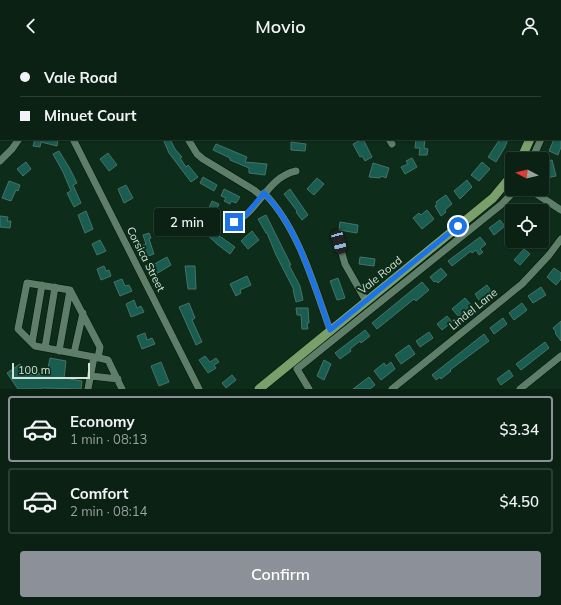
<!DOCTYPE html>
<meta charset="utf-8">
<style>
:root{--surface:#0a2114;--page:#13291d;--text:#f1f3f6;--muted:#99a3a0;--line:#2a3e34;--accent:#8c9099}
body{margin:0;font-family:Mulish,sans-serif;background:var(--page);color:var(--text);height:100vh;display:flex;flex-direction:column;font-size:15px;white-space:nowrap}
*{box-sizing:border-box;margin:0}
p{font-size:13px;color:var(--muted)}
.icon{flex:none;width:22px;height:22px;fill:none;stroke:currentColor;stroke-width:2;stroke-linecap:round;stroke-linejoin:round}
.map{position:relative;height:337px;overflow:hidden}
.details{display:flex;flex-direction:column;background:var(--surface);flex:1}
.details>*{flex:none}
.banner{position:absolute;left:0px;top:0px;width:561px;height:88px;box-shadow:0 1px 3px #0004,0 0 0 1px var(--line);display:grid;align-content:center;height:88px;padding:0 20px;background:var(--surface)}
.needle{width:26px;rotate:277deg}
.controls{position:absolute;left:505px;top:100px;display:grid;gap:8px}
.controls a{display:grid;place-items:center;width:44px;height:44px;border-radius:4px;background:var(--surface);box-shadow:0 1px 3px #0004,0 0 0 1px var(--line);font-size:20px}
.scale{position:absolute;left:12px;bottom:10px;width:78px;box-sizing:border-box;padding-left:4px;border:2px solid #d3e5d8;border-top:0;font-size:11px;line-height:14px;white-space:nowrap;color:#d3e5d8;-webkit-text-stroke:3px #0e2c1a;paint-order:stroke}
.end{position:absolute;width:18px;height:18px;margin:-9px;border:5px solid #1a73e8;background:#fff;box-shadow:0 0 0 2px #fff}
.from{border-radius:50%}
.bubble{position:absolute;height:28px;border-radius:4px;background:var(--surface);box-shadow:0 1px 3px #0004,0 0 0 1px var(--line);font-size:13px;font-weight:600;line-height:28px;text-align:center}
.car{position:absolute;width:12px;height:24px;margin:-12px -6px;border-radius:5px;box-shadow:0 0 3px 1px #0007;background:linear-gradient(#222 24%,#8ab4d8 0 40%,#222 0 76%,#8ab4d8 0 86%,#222 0)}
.banner b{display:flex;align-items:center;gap:14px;height:38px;font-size:15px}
.banner b+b{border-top:1px solid var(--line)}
.banner i{width:10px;height:10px;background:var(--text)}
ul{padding:7px 0 0;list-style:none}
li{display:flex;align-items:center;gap:12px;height:66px;margin:0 8px 6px;padding:0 12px;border:2px solid var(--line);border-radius:4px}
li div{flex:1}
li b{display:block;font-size:15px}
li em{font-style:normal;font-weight:600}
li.on{border-color:var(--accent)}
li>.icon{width:36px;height:36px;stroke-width:1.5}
.action{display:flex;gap:8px;margin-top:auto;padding:8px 20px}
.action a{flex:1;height:46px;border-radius:4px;background:var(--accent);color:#fff;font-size:16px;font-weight:600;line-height:46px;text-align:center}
header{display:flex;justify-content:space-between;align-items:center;height:52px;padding:0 20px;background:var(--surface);font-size:18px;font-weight:600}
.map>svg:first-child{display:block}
</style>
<header><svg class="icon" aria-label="back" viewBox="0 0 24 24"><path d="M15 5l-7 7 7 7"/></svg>Movio<svg class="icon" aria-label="person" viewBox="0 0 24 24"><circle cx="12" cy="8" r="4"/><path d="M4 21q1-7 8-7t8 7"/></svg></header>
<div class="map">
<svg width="561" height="337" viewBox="0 0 561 337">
<rect width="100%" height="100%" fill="#0e2c1a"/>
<path fill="#185d50" stroke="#487268" d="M35 87H58L57 94 41 90 40 95 33 94Z
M163 87H170L175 97 182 105 180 106 186 115 188 113 198 125 191 130 169 101Z
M363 87 372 105 365 109 362 104 360 105 353 92Z
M416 87H425L424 96 428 97 427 103H419L420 96H415Z
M500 87H508L505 95 496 110 488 105Z
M554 87H561V95L558 103 549 99Z
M291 90 306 92 305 99 291 98Z
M216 92 247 105 245 110 267 112 265 123 249 121V116L230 108V106L213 98Z
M59 99 70 117 77 131 73 133 81 151 74 155 67 141 71 139 63 120 53 102Z
M108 101 117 113 109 119 100 107Z
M412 106 417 115 405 122 401 115 408 112 406 109Z
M552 108 556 124 547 126 544 110Z
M26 110 31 117 23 124 17 117Z
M482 110 490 117 479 129 471 123Z
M373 111 389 116 386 126 381 124 380 126 369 125Z
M203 125 217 133 214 139 200 131Z
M317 126 324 132 314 143 307 137Z
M467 128 472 135 460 147 454 139Z
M9 129 20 133 18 139 16 138 11 149 2 146Z
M126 133 133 146 124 151 118 137Z
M224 137 240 145 236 151 231 149 230 152 224 149 226 146 221 144Z
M290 137 308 163 302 168 296 160 297 159 284 142Z
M446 143 452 152 445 158 446 160 441 164 435 154 437 152 436 150Z
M212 149 219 152 213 166 206 163Z
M427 158 434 167 422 177 413 166 419 161 421 163Z
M86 159 93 177 85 181 78 163Z
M266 163 291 213H289L300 234 303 248 296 250 293 238H294L276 203 267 181H266L258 167Z
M0 164 8 165 7 169H11L10 176 0 175Z
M500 168 505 174 494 183 489 176Z
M340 170 358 173 357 181 339 178Z
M208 172 219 182 218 183 235 195 230 202 217 192 202 178Z
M252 179 259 188 248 197 241 189Z
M149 181 151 186 149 187 154 202 145 205 141 194 146 192 143 183Z
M480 185 486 192 480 197 483 200 479 203 476 198 472 201 471 199 452 214 448 209Z
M100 188 106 199 97 203 92 192Z
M524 197 530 202 520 213 514 208Z
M167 205 171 213 156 222 151 214Z
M360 205 375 207 374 214 359 212Z
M104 214 106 219 109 218 111 224 101 228 97 217Z
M185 214H195L196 237H188Z
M441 216 447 223 438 231 436 229 434 230 430 225Z
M554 216 561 221V227L556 233 547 225Z
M247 224 251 233 240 238 241 241 236 244 230 232Z
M338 226 345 246 337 248 330 229Z
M122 227 125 234 129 233 132 239 120 244 114 230Z
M422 230 429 238 416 249 414 247 377 277 372 271Z
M487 233 491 239 479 248 475 242Z
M541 235 546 243 533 251 528 244Z
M465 246 472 254 459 265 452 257Z
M134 248 137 256 141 254 144 260 131 265 126 252Z
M189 251 195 266 192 268 202 290 196 293 179 255Z
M522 251 527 258 514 268 509 261Z
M296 256H308L309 271H307L308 277H302L301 263H297Z
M447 264 452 270 442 278 437 272Z
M503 266 507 272 494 282 490 276Z
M561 269V289L555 281 556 280 553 276Z
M365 278 370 284 361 291 360 289 350 297 351 299 340 307 335 301Z
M429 280 433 286 420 295 416 289Z
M145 281 147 288 152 286 155 292 142 297 137 284Z
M484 282 489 289 450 318 451 319 441 327 440 325 436 328 432 323Z
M545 290 549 296 521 318 516 312Z
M409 293 415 302 401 312 395 303Z
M205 304 210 310 216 306 219 310 214 313 216 316 208 321 199 308Z
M50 306 66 309 64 326 82 329 81 337 42 336 41 337H18L7 321 20 312 21 314 32 316 34 315 41 324 43 315 48 316Z
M324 308 331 312 324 328 317 324Z
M161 310 169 330 159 334 151 314Z
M391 310 395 317 381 328 374 319 384 311 386 314Z
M509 318 513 324 501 333 497 327Z
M232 323 236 328 226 336 222 331Z
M369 325 375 333 370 337H353Z"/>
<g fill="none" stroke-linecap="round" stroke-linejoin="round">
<defs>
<path id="minor" d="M173 0 176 1
M544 0 546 1
M85 1 87 0
M414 1 418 0
M560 7 561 8
M0 38 1 39
M560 44 561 41
M73 87 199 337
M188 87 197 102 203 107 254 138 261 144
M389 87 392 92
M532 107 541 87
M0 109 12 97 19 87
M529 137 561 158
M264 141C298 175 314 233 330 278
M234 170C259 160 267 125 296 119
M337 184 345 212 366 249
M32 291 42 233
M45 296 55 235
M59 299 70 238
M74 301 83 261
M95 305 108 308 122 337
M91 324 118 327
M88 337 94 305 35 294 18 277 27 231 70 238 100 295 98 306
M309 337 297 317 502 152 516 137
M392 337 522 232 549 203 561 187
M520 337 561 304"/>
<path id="major" d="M560 20 561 18
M521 107 530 87
M259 337 493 146 512 123"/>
</defs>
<use href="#minor" stroke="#001405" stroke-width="8"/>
<use href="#major" stroke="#001405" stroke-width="10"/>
<use href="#minor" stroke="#5f7e69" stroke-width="7"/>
<use href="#major" stroke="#7b9f6a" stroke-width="9"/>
</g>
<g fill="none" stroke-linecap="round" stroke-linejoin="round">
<path stroke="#1a73e8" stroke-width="5" d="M234 170 245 164 264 141C298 175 314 233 330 278L458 174"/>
</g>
<g text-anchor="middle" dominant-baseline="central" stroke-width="4" stroke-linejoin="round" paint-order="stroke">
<g font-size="11" fill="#d3e5d8" stroke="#0e2c1a">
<text transform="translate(146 207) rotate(63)">Corsica Street</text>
<text transform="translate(380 223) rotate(-39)">Vale Road</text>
<text transform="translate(473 257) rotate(-39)">Lindel Lane</text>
</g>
</g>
</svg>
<div class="controls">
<a><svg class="needle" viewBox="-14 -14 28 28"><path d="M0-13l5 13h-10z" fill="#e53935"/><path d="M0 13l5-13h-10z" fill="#99a3a0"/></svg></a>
<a><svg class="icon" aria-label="locate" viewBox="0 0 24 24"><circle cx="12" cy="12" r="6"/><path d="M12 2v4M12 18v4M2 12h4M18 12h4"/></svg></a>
</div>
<div class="scale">100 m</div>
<i class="end from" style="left:458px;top:174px"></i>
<i class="end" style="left:234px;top:170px"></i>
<div class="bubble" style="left:154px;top:156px;width:66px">2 min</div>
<i class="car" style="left:339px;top:190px;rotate:165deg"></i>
<div class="banner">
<b><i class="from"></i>Vale Road</b>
<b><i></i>Minuet Court</b>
</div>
</div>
<section class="details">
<ul>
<li class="on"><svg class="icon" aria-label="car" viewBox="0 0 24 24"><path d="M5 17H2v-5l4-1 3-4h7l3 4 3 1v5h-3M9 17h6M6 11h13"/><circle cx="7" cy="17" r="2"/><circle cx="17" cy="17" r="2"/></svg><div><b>Economy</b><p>1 min · 08:13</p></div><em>$3.34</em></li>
<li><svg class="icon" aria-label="car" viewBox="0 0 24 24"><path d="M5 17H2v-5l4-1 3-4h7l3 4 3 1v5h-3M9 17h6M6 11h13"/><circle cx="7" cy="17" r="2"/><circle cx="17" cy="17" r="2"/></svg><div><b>Comfort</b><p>2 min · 08:14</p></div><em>$4.50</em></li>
</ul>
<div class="action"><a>Confirm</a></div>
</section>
